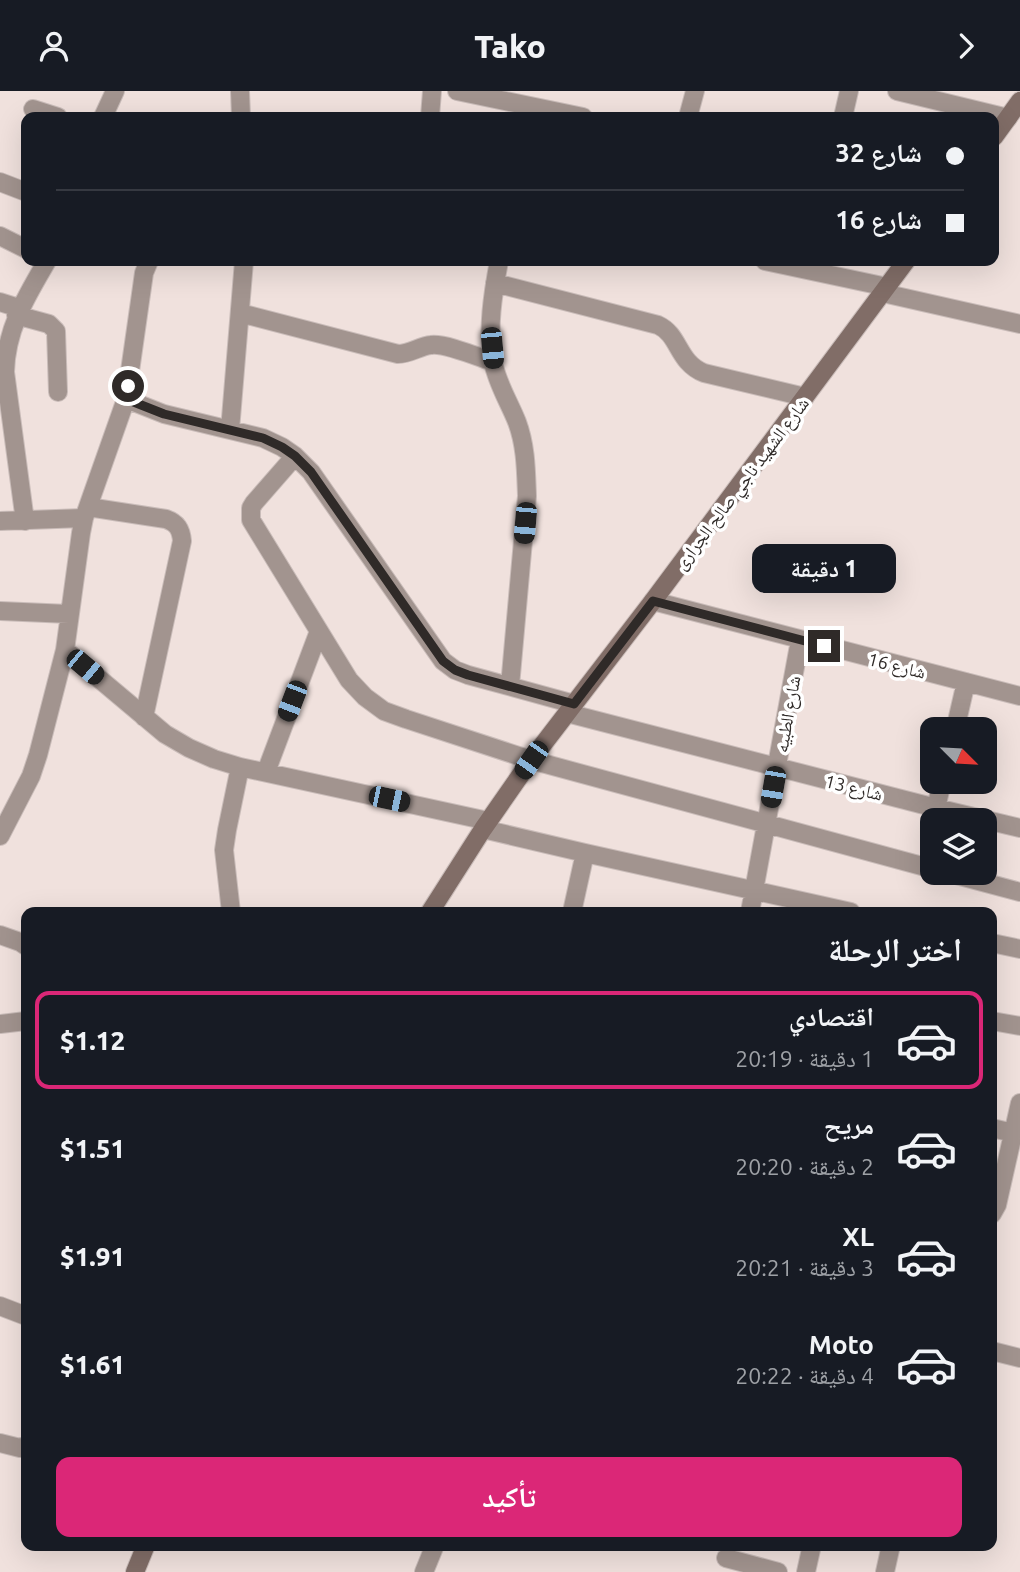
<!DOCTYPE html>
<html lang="ar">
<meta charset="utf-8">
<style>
:root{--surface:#171b24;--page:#242831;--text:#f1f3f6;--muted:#9ea1a6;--line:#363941;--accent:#db2777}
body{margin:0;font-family:Ubuntu,"Noto Naskh Arabic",sans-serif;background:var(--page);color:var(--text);direction:rtl;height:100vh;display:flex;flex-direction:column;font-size:26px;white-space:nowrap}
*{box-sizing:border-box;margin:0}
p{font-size:23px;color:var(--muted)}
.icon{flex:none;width:38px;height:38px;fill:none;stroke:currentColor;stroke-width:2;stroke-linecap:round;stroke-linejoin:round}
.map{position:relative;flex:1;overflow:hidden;direction:ltr}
.details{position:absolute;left:21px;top:816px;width:976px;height:644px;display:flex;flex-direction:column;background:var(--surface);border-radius:14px;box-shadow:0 7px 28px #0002;direction:rtl}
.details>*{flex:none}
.top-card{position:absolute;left:21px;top:21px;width:978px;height:154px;border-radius:14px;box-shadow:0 7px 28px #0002;direction:rtl;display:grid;align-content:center;height:154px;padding:0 35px;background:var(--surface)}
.needle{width:46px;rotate:114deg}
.tools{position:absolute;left:920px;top:626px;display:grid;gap:14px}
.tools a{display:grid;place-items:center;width:77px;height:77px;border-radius:14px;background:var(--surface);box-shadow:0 7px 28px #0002;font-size:35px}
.end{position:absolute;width:32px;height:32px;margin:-16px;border:9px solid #2f2a28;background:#fff;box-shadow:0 0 0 4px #fff}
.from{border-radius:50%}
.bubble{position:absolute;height:49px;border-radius:14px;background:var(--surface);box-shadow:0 7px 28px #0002;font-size:23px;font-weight:800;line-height:49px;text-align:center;direction:rtl}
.car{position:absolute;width:21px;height:42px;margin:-21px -10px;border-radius:9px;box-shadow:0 0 5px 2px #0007;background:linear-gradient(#222 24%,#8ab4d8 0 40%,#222 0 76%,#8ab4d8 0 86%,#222 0)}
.top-card b{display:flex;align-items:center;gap:24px;height:66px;font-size:26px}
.top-card b+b{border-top:2px solid var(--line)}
.top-card i{width:18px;height:18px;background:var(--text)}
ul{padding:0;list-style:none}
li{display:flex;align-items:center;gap:21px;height:98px;margin:0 14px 10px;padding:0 21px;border:4px solid transparent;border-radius:14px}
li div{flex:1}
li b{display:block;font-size:26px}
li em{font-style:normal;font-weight:800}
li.selected{border-color:var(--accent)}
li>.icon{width:63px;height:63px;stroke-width:1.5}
h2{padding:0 35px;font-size:32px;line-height:84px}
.cta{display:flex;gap:14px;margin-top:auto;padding:14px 35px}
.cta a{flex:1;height:80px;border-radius:14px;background:var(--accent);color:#fff;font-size:28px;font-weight:800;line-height:80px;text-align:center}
header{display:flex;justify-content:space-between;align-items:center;height:91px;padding:0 35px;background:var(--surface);font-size:32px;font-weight:800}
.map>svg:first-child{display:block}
</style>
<header><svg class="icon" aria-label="forward" viewBox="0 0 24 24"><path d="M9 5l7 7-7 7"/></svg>Tako<svg class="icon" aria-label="person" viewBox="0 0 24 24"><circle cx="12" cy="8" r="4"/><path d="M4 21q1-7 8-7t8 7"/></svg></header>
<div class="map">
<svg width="1020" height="1481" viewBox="0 0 1020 1481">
<rect width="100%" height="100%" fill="#f0e1dd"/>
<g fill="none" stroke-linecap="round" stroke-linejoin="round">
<defs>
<path id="street" d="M240 0 241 26
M457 0 583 26
M897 0 1008 27
M33 18 58 26
M103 26 115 0
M430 26 432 0
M688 26 695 0
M843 26 849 0
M0 91 26 101
M0 145 26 158
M499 170C493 202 487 239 493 271 497 292 509 311 517 331 526 355 526 380 527 405L510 595
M765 170 887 196
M495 192 658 234C680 244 677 271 704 282L805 306
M883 202 1020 233
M0 211 19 217
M240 222 398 263C410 263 420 255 431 254 445 252 478 266 493 271
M16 224 49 233 56 240 58 301
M126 308 164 323 263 347 282 356 295 365 311 381 443 570 455 579 468 584 574 613
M230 339 244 170
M295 365 254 412 251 417V429L349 589 365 606 384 620 406 628 531 669 933 778
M88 416 166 428C177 432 181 438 182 450L144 626
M0 430 84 427
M25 430 5 281C6 238 26 206 47 170
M653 510 1020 605
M0 520 69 523
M65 559 165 643 189 657 214 668 240 676 488 730
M567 622 936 717 1020 737
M955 639 966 591
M266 681 319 540
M936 717 942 691
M483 738 585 762 851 821
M0 745 31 685 38 664 65 559 81 442 84 427 126 308 144 182 149 170
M949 782 1020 801
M231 821 224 759 227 739 240 676
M572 821 585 762
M750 821 800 549
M0 844 20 851 26 855
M992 852 1020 858
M992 930 1020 935
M0 933 26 930
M992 1037 1013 1042
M992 1123 997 1114 1020 1012
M0 1215 26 1225
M992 1260 1020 1267
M0 1352 20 1357 26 1355
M726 1467 778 1481
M424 1481 435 1454
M806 1481 812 1454
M885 1481 891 1454"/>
<path id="secondary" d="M994 46 1020 10
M430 821 483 738 531 669 653 510 906 170
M135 1481 146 1454"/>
</defs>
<use href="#street" stroke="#c9bcb9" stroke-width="20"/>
<use href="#secondary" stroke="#c9bcb9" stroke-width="20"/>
<use href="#street" stroke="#a2948f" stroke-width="18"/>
<use href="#secondary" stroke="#816d67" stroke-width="18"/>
</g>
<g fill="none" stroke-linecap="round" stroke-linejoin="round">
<path stroke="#2f2a28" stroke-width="9" d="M128 295 126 308 164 323 263 347 282 356 295 365 311 381 443 570 455 579 468 584 574 613 653 510 824 555"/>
</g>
<g text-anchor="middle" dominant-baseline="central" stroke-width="7" stroke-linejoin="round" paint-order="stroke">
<g font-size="18" fill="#2f2a28" stroke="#fff">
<text transform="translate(741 392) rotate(-53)">شارع الشهيد ناجي صالح الجرارى</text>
<text transform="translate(897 574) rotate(14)">شارع 16</text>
<text transform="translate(787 623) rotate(-80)">شارع الطبيه</text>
<text transform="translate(854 696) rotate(14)">شارع 13</text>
</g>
</g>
</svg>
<div class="tools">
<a><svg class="needle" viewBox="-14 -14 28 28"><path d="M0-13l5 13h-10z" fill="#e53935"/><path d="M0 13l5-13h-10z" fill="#9ea1a6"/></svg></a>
<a><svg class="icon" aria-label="layers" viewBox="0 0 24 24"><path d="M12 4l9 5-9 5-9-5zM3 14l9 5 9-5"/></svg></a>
</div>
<i class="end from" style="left:128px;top:295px"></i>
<i class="end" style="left:824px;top:555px"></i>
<div class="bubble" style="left:752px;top:453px;width:144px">1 دقيقة</div>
<i class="car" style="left:492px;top:257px;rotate:175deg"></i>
<i class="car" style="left:525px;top:432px;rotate:185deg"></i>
<i class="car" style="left:85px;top:576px;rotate:130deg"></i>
<i class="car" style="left:292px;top:610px;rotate:201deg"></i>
<i class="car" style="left:531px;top:669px;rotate:215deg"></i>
<i class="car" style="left:773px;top:696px;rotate:190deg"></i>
<i class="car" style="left:389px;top:708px;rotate:102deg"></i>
<div class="top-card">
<b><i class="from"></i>شارع 32</b>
<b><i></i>شارع 16</b>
</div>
<section class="details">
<h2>اختر الرحلة</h2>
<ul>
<li class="selected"><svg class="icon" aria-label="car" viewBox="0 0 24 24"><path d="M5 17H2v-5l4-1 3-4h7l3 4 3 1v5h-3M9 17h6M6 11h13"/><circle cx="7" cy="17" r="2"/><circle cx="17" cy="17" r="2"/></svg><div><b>اقتصادي</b><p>1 دقيقة · 20:19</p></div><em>$1.12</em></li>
<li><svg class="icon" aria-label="car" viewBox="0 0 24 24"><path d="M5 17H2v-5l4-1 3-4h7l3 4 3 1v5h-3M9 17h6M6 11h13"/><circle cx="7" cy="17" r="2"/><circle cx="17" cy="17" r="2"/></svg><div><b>مريح</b><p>2 دقيقة · 20:20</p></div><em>$1.51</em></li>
<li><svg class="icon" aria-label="car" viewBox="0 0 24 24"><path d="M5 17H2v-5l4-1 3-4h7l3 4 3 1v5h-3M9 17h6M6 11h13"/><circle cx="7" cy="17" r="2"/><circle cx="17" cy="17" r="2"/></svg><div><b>XL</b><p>3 دقيقة · 20:21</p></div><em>$1.91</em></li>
<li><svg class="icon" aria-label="car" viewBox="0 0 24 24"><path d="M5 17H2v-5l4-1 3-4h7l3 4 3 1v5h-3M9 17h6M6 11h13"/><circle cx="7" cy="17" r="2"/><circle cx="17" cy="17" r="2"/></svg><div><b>Moto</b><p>4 دقيقة · 20:22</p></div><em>$1.61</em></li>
</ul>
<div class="cta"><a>تأكيد</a></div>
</section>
</div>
